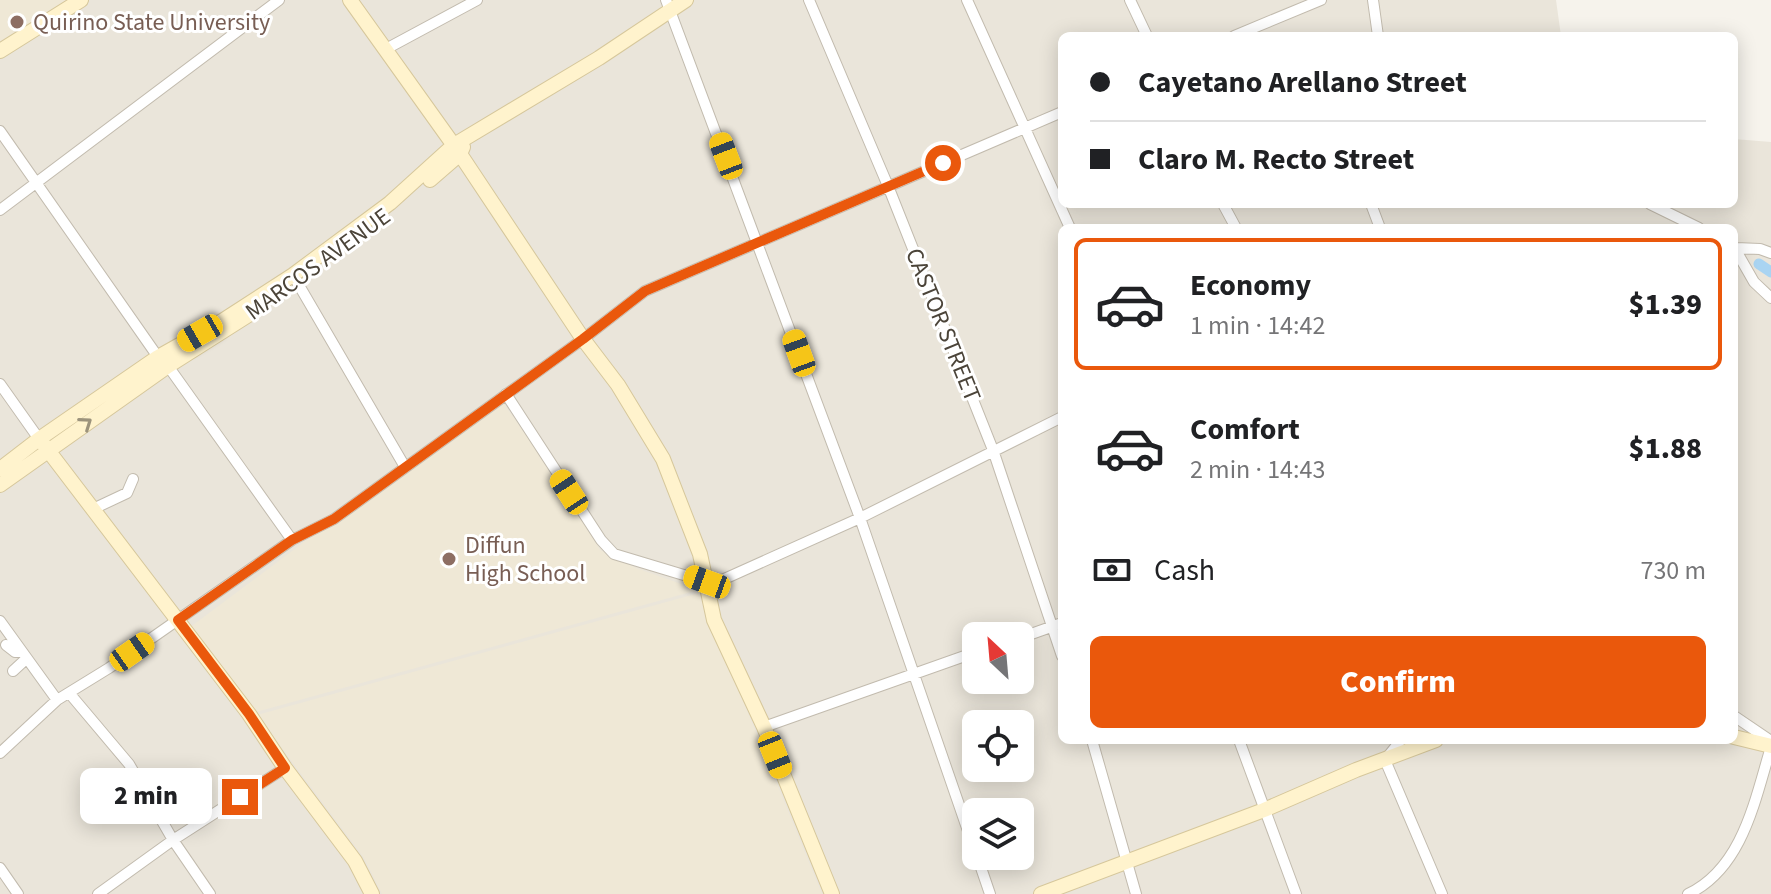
<!DOCTYPE html>
<meta charset="utf-8">
<style>
:root{--surface:#fff;--page:#f2f2f2;--text:#202124;--muted:#757577;--line:#e0e0e0;--accent:#ea580c}
body{margin:0;font-family:"Source Sans 3",sans-serif;background:var(--page);color:var(--text);height:100vh;display:flex;flex-direction:column;font-size:30px;white-space:nowrap}
*{box-sizing:border-box;margin:0}
p{font-size:26px;color:var(--muted)}
.icon{flex:none;width:44px;height:44px;fill:none;stroke:currentColor;stroke-width:2;stroke-linecap:round;stroke-linejoin:round}
.map{position:relative;flex:1;overflow:hidden}
.sheet{position:absolute;left:1058px;top:224px;width:680px;height:520px;display:flex;flex-direction:column;background:var(--surface);border-radius:12px;box-shadow:0 4px 20px #0003}
.sheet>*{flex:none}
.guide{position:absolute;left:1058px;top:32px;width:680px;height:176px;border-radius:12px;box-shadow:0 4px 20px #0003;display:grid;align-content:center;height:176px;padding:0 32px;background:var(--surface)}
.needle{width:52px;rotate:334deg}
.buttons{position:absolute;left:962px;top:622px;display:grid;gap:16px}
.buttons a{display:grid;place-items:center;width:72px;height:72px;border-radius:12px;background:var(--surface);box-shadow:0 4px 20px #0003;font-size:40px}
.end{position:absolute;width:36px;height:36px;margin:-18px;border:10px solid #ea580c;background:#fff;box-shadow:0 0 0 4px #fff}
.from{border-radius:50%}
.bubble{position:absolute;height:56px;border-radius:12px;background:var(--surface);box-shadow:0 4px 20px #0003;font-size:26px;font-weight:800;line-height:56px;text-align:center}
.car{position:absolute;width:24px;height:48px;margin:-24px -12px;border-radius:10px;box-shadow:0 0 6px 2px #0007;background:linear-gradient(#f5c518 24%,#345 0 40%,#f5c518 0 76%,#345 0 86%,#f5c518 0)}
.guide b{display:flex;align-items:center;gap:28px;height:76px;font-size:30px}
.guide b+b{border-top:2px solid var(--line)}
.guide i{width:20px;height:20px;background:var(--text)}
ul{padding:14px 0 0;list-style:none}
li{display:flex;align-items:center;gap:24px;height:132px;margin:0 16px 12px;padding:0 16px;border:4px solid transparent;border-radius:12px}
li div{flex:1}
li b{display:block;font-size:30px}
li em{font-style:normal;font-weight:800}
li.on{border-color:var(--accent)}
li>.icon{width:72px;height:72px;stroke-width:1.5}
.pay{display:flex;align-items:center;gap:20px;height:88px;padding:0 32px;font-size:30px}
.pay p{margin-inline-start:auto}
.action{display:flex;gap:16px;margin-top:auto;padding:16px 32px}
.action a{flex:1;height:92px;border-radius:12px;background:var(--accent);color:#fff;font-size:32px;font-weight:800;line-height:92px;text-align:center}
.map>svg:first-child{display:block}
</style>
<div class="map">
<svg width="1771" height="894" viewBox="0 0 1771 894">
<rect width="100%" height="100%" fill="#f6f3ec"/>
<path fill="#eae5da" fill-rule="evenodd" d="M0 0H1556L1561 36H1062V204H1734V139L1771 142V894H0ZM1062 228H1734V740H1062ZM976 636H1020V680H976ZM976 724H1020V768H976ZM976 812H1020V856H976Z"/>
<path fill="#efe8d6" d="M0 0H68L0 43Z
M504 404 558 480 600 550 636 568 698 590 256 712 189 628 304 542Z
M699 593 822 894H382L364 858 257 715Z"/>
<g fill="none" stroke-linecap="round" stroke-linejoin="round">
<path stroke="#a9d4f2" stroke-width="11" d="M1759 264 1771 272"/>
<defs>
<path id="street" d="M666 0 860 518 976 854
M809 0 888 186 993 450 1062 656
M967 0 1070 228
M1130 0 1147 36
M1373 0 1378 36
M1234 36 1321 0
M386 49 477 0
M0 131 158 357 168 366 292 540
M1223 204 1236 228
M1371 204 1380 228
M1650 204 1699 228
M0 210 279 0
M1734 247 1754 282 1771 298
M1736 248 1760 249 1771 253
M293 275 405 467
M0 384 39 439
M506 394 601 540 614 554 707 582 722 580 860 518 1062 417
M93 509 127 493 133 479
M0 621 57 700
M1020 638 1062 623
M6 645 15 652H22
M13 671 26 659
M70 694 129 764 173 840 210 894
M1734 716 1771 741
M764 727 976 652
M1092 740 1136 894
M1239 740 1296 894
M1401 740 1385 760 1442 894
M0 753 57 700 109 668 292 540 334 519 583 339 645 291 1062 112
M977 856 990 894
M0 868 18 894
M98 894 173 840 285 768
M1688 894C1743 868 1755 799 1771 747"/>
<path id="secondary" d="M350 0 460 154 583 339 618 385 663 459 700 554 714 620 764 727 832 894
M0 51 81 0
M430 180 460 154 463 147
M44 445 249 714 285 768 355 861 372 894
M0 469 39 439 158 357 222 321 293 275 390 203 454 145 599 58 686 0
M0 485 168 366 250 314
M1734 737 1771 746
M1041 894 1264 810 1356 770 1436 740"/>
</defs>
<use href="#street" stroke="#c2bbae" stroke-width="12"/>
<use href="#secondary" stroke="#d6c79b" stroke-width="16"/>
<use href="#street" stroke="#fff" stroke-width="10"/>
<use href="#secondary" stroke="#fff3cd" stroke-width="14"/>
</g>
<defs><path id="oneway-chevron" d="M-2-3.5L2.5 0L-2 3.5" fill="none" stroke-width="1.6" stroke-linecap="round" stroke-linejoin="round" transform="scale(2)"/></defs>
<use stroke="#9c937c" href="#oneway-chevron" transform="translate(86 423) rotate(-35)"/>
<g fill="none" stroke-linecap="round" stroke-linejoin="round">
<path stroke="#ea580c" stroke-width="10" d="M240 797 285 768 249 714 178 620 292 540 334 519 583 339 645 291 943 163"/>
</g>
<g fill="#8d6e63" stroke="#fff" stroke-width="3">
<circle cx="17" cy="22" r="8"/>
<circle cx="449" cy="559" r="8"/>
</g>
<g text-anchor="middle" dominant-baseline="central" stroke-width="6" stroke-linejoin="round" paint-order="stroke">
<g font-size="24" fill="#785e54" stroke="#fff" text-anchor="start">
<text x="33" y="22">Quirino State University</text>
<text x="465" y="545">Diffun<tspan x="465" dy="28">High School</tspan></text>
</g>
<g font-size="24" fill="#4b4439" stroke="#fff">
<text transform="translate(318 264) rotate(-36)">MARCOS AVENUE</text>
<text transform="translate(943 325) rotate(68)">CASTOR STREET</text>
</g>
</g>
</svg>
<div class="buttons">
<a><svg class="needle" viewBox="-14 -14 28 28"><path d="M0-13l5 13h-10z" fill="#e53935"/><path d="M0 13l5-13h-10z" fill="#757577"/></svg></a>
<a><svg class="icon" aria-label="locate" viewBox="0 0 24 24"><circle cx="12" cy="12" r="6"/><path d="M12 2v4M12 18v4M2 12h4M18 12h4"/></svg></a>
<a><svg class="icon" aria-label="layers" viewBox="0 0 24 24"><path d="M12 4l9 5-9 5-9-5zM3 14l9 5 9-5"/></svg></a>
</div>
<i class="end from" style="left:943px;top:163px"></i>
<i class="end" style="left:240px;top:797px"></i>
<div class="bubble" style="left:80px;top:768px;width:132px">2 min</div>
<i class="car" style="left:726px;top:156px;rotate:339deg"></i>
<i class="car" style="left:200px;top:333px;rotate:240deg"></i>
<i class="car" style="left:799px;top:353px;rotate:340deg"></i>
<i class="car" style="left:569px;top:492px;rotate:327deg"></i>
<i class="car" style="left:707px;top:582px;rotate:290deg"></i>
<i class="car" style="left:132px;top:652px;rotate:55deg"></i>
<i class="car" style="left:775px;top:755px;rotate:158deg"></i>
<div class="guide">
<b><i class="from"></i>Cayetano Arellano Street</b>
<b><i></i>Claro M. Recto Street</b>
</div>
<section class="sheet">
<ul>
<li class="on"><svg class="icon" aria-label="car" viewBox="0 0 24 24"><path d="M5 17H2v-5l4-1 3-4h7l3 4 3 1v5h-3M9 17h6M6 11h13"/><circle cx="7" cy="17" r="2"/><circle cx="17" cy="17" r="2"/></svg><div><b>Economy</b><p>1 min · 14:42</p></div><em>$1.39</em></li>
<li><svg class="icon" aria-label="car" viewBox="0 0 24 24"><path d="M5 17H2v-5l4-1 3-4h7l3 4 3 1v5h-3M9 17h6M6 11h13"/><circle cx="7" cy="17" r="2"/><circle cx="17" cy="17" r="2"/></svg><div><b>Comfort</b><p>2 min · 14:43</p></div><em>$1.88</em></li>
</ul>
<div class="pay"><svg class="icon" aria-label="cash" viewBox="0 0 24 24"><path d="M3 7h18v10H3z"/><circle cx="12" cy="12" r="2"/></svg>Cash<p>730 m</p></div>
<div class="action"><a>Confirm</a></div>
</section>
</div>
